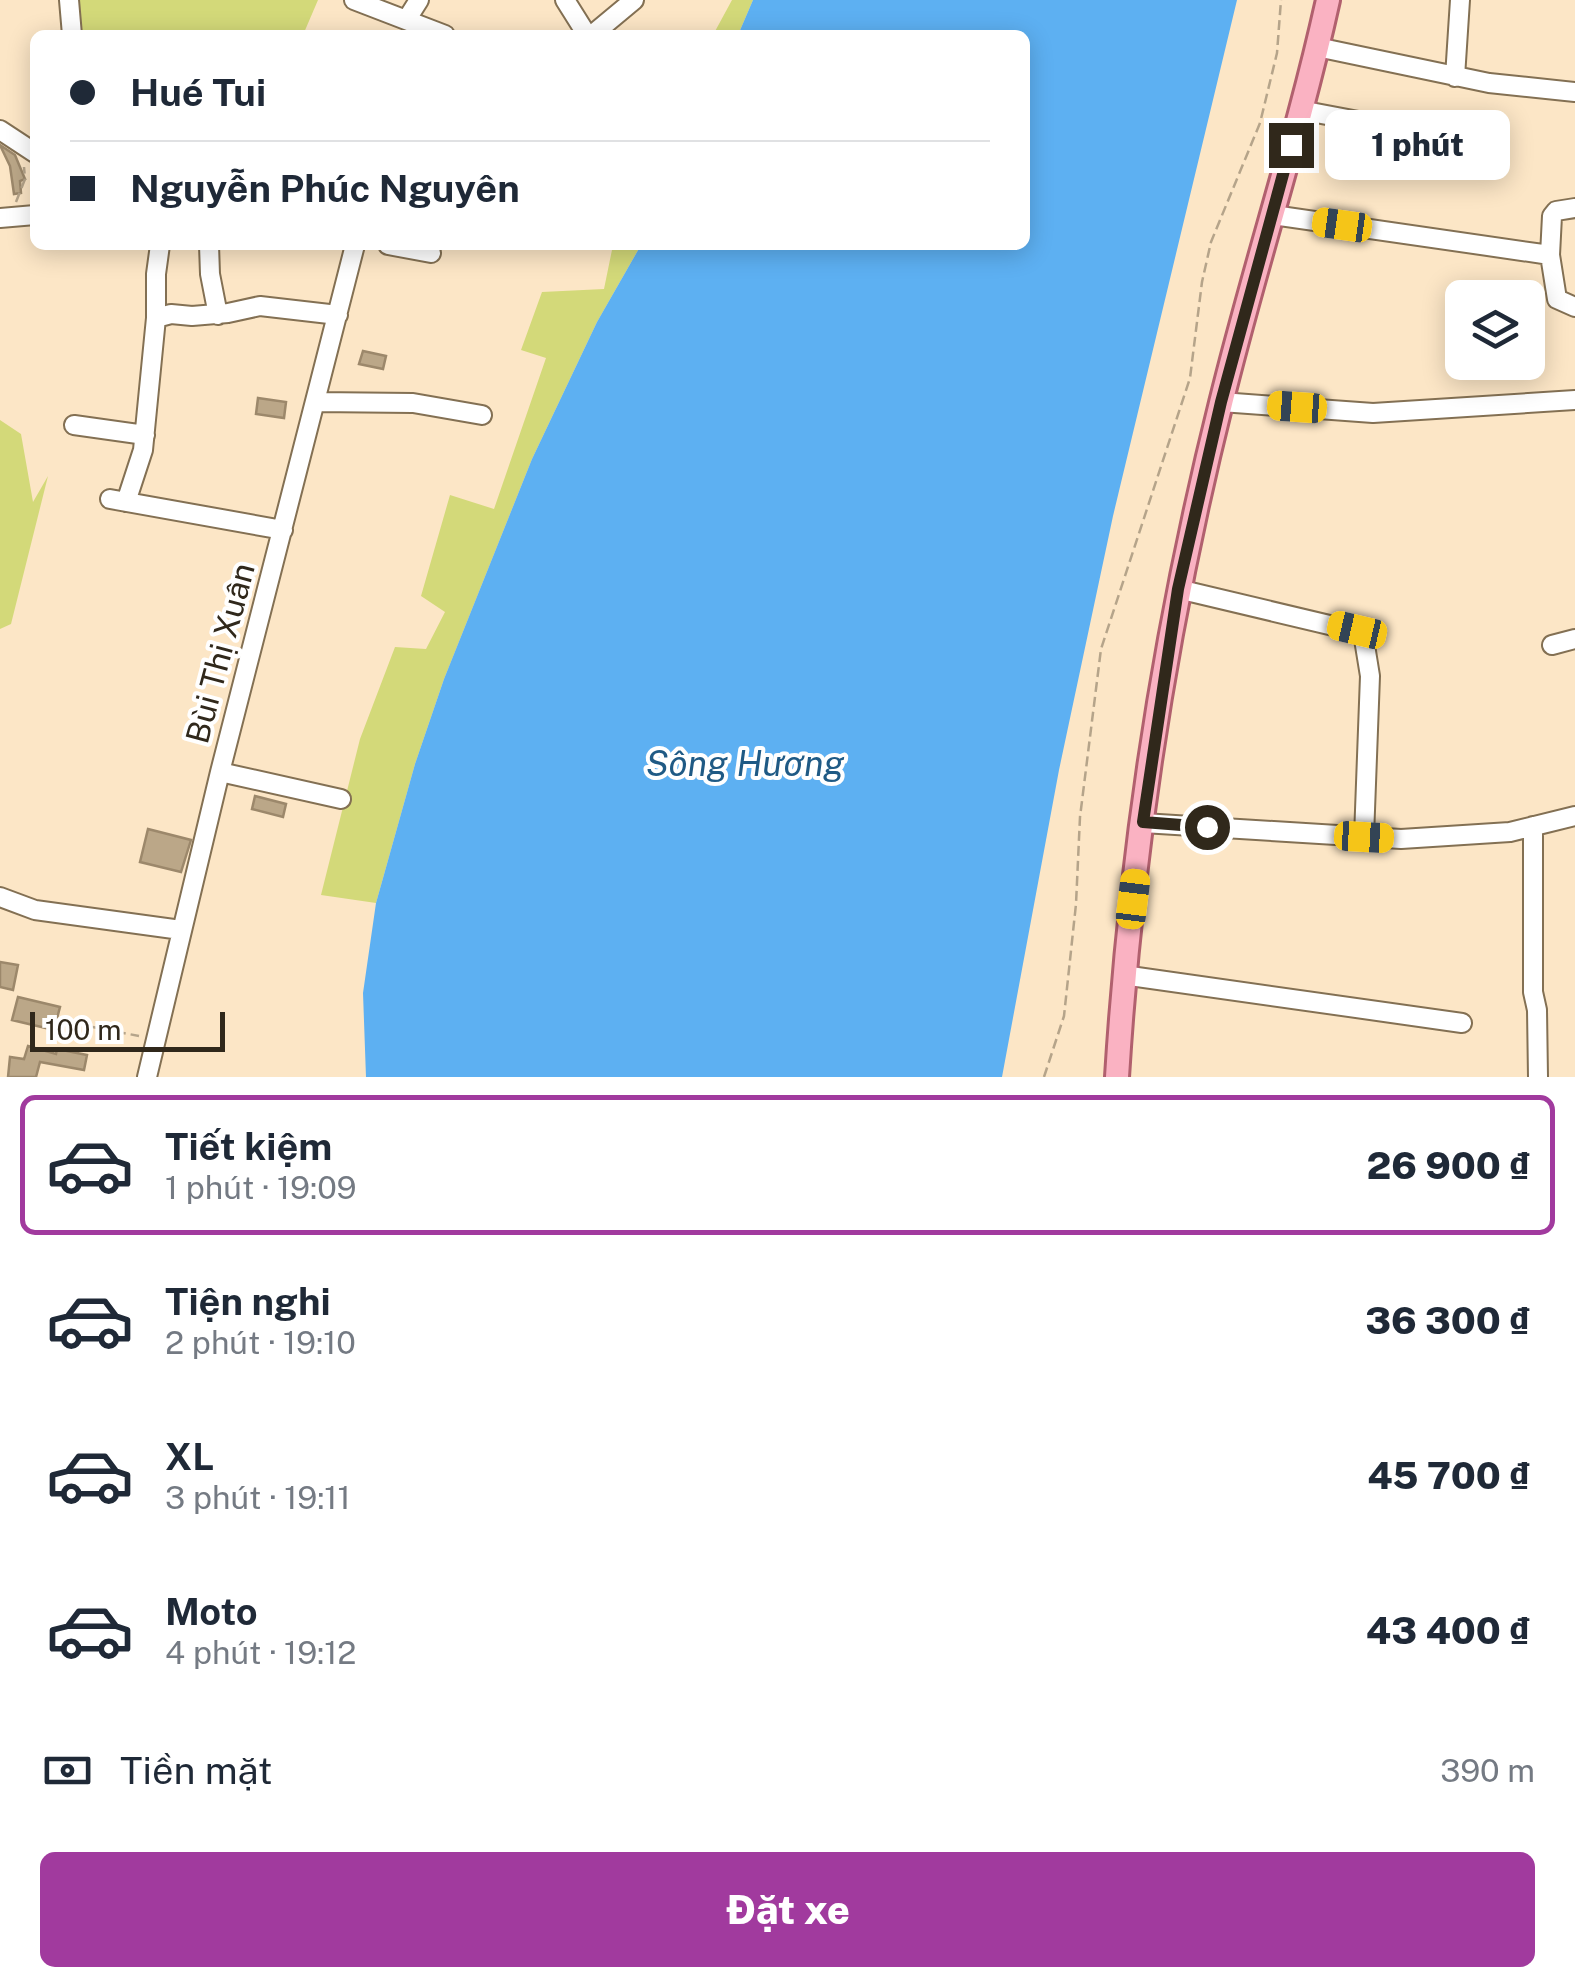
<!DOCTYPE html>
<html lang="vi">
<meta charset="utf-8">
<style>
:root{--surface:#fff;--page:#f6f6f7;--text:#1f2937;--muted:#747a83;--line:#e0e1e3;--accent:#a13a9e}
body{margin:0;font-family:"Public Sans",sans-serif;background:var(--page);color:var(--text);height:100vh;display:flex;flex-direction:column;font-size:38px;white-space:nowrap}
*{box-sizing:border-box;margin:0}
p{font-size:32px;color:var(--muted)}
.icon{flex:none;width:55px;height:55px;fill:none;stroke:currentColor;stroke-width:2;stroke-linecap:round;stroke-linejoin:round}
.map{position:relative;height:1077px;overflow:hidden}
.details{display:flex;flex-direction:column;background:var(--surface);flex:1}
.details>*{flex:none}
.banner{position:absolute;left:30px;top:30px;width:1000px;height:220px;border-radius:15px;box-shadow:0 5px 25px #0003;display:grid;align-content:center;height:220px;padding:0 40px;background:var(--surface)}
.tools{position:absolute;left:1445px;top:280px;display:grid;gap:20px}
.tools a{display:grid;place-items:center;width:100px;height:100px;border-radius:15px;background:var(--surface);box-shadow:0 5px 25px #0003;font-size:50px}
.scale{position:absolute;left:30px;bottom:25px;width:195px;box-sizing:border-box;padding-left:10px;border:5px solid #30281b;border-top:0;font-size:28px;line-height:35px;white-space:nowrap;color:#30281b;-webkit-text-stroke:8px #fff;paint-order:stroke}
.end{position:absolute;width:45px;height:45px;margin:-22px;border:12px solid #30281b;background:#fff;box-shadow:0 0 0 5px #fff}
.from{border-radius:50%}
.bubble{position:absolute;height:70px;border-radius:15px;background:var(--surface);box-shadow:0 5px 25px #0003;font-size:32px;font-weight:800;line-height:70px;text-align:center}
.car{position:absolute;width:30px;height:60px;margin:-30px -15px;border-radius:12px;box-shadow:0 0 8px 2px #0007;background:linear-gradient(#f5c518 24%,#345 0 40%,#f5c518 0 76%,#345 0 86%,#f5c518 0)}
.banner b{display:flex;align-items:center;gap:35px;height:95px;font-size:38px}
.banner b+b{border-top:2px solid var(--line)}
.banner i{width:25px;height:25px;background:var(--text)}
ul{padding:18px 0 0;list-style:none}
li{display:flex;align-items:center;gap:30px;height:140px;margin:0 20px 15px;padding:0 20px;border:5px solid transparent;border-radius:15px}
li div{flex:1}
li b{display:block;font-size:38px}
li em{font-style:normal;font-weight:800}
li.active{border-color:var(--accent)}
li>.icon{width:90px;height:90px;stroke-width:1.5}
.pay{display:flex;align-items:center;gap:25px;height:110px;padding:0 40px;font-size:38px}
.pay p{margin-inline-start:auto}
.cta{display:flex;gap:20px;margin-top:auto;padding:20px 40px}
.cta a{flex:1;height:115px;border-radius:15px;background:var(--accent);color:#fff;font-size:40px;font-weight:800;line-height:115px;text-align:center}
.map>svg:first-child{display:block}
</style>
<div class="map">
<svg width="1575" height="1077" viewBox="0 0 1575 1077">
<rect width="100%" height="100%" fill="#fce6c6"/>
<path fill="#d3d979" d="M69 0H318L303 35H83L74 30Z
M732 0H753L738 35H713Z
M613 245H641L597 322 532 459 444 679 415 764 376 903 321 895 360 739 395 647 426 649 445 612 421 596 450 495 494 509 546 358 521 350 542 292 604 289Z
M0 420 21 434 33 502 48 476 11 624 0 629Z"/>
<path fill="#5db0f2" d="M753 0H1237L1113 516 1059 770 1002 1077H366L363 993 376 903 415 764 444 679 532 459 597 322 641 245H1025V35H738Z"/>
<path fill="#bba788" stroke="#9c886b" stroke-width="2.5" d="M0 145 15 155 25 179 20 181 21 193 14 194 10 166Z
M363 351 386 356 383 369 359 364Z
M258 398 286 402 284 418 256 414Z
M255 796 286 804 283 817 252 809Z
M148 829 191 840 181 872 140 862Z
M0 962 18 965 13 990 0 987Z
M18 997 60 1007 54 1030 12 1020Z
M28 1046 56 1054 57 1049 87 1055 84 1070 40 1062 36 1077H8L10 1057 24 1059Z"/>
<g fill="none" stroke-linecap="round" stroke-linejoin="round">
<defs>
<path id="minor" d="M69 0 72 35
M354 0 445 35
M565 0 587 35
M407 19 419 0
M592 35 634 0
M1317 47 1489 83 1575 92
M1455 77 1460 0
M1300 110 1422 133
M0 130 35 153
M1575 208 1556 211 1552 216 1550 255 1557 299 1575 307
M1273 215 1550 255
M0 218 35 215
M209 245 210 274 218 315
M388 245 431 253
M156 318V274L160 245
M316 402 413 403 482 415
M1221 402 1373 413 1575 400
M74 425 145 435
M110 499 283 530
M126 502 143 450 156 318 171 314 192 316 228 313 260 306 338 315
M1178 589 1363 633 1370 676 1364 837
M1552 645 1575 639
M220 772 341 799
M1143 823 1401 839 1510 832 1575 816
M1533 826V992L1537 1010 1538 1077
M0 897 35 910 181 930
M1123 975 1462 1023
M147 1077 220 772 355 245"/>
<path id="major" d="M1117 1077C1131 850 1166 623 1221 403 1254 268 1298 136 1328 0"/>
</defs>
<use href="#minor" stroke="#837053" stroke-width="22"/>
<use href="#major" stroke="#b1606e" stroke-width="28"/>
<path stroke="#b5a48a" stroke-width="2.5" stroke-dasharray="10 5" stroke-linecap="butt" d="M16 202 25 179 24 167
M57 1020 139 1036
M1044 1077 1064 1016 1076 904 1080 817 1101 649 1190 378 1202 282 1211 242 1260 123 1277 53 1281 0"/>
<use href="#minor" stroke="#fff" stroke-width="18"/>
<use href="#major" stroke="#fab2c2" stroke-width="22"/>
</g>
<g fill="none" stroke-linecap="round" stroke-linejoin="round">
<path stroke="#30281b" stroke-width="12" d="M1207 827 1143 822 1178 589 1221 402 1291 145"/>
</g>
<g text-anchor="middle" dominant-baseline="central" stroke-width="8" stroke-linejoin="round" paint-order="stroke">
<g font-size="32" fill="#30281b" stroke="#fff">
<text transform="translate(220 653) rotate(-75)">Bùi Thị Xuân</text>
</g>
<g font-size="35" font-style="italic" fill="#1f5a85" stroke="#fff">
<text x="745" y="763">Sông Hương</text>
</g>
</g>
</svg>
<div class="tools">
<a><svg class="icon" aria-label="layers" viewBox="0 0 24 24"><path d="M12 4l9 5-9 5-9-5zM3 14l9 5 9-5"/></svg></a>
</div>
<div class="scale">100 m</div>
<i class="end from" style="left:1207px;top:827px"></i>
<i class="end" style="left:1291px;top:145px"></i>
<div class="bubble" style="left:1325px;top:110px;width:185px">1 phút</div>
<i class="car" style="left:1342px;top:225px;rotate:278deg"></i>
<i class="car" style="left:1297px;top:407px;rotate:274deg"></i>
<i class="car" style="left:1357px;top:630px;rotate:283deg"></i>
<i class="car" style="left:1364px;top:837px;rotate:93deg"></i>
<i class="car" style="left:1133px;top:899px;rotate:7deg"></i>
<div class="banner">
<b><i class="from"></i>Hué Tui</b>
<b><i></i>Nguyễn Phúc Nguyên</b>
</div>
</div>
<section class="details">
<ul>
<li class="active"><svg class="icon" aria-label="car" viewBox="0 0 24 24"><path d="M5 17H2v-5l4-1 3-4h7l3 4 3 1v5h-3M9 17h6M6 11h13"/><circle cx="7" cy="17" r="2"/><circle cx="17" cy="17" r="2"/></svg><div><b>Tiết kiệm</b><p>1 phút · 19:09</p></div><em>26 900 ₫</em></li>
<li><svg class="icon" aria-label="car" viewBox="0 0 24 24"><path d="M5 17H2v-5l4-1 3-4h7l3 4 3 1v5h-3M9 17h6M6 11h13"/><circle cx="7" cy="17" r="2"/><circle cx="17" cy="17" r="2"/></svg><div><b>Tiện nghi</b><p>2 phút · 19:10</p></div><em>36 300 ₫</em></li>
<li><svg class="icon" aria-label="car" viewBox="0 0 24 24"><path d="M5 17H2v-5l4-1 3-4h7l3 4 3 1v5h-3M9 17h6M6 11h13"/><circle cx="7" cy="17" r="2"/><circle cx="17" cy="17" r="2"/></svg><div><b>XL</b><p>3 phút · 19:11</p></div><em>45 700 ₫</em></li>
<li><svg class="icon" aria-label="car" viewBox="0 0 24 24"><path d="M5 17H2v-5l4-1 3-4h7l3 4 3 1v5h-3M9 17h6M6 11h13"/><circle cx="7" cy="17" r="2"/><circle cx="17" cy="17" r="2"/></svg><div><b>Moto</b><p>4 phút · 19:12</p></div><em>43 400 ₫</em></li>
</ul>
<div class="pay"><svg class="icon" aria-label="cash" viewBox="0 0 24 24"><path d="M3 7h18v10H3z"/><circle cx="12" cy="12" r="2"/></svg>Tiền mặt<p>390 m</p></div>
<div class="cta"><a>Đặt xe</a></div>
</section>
